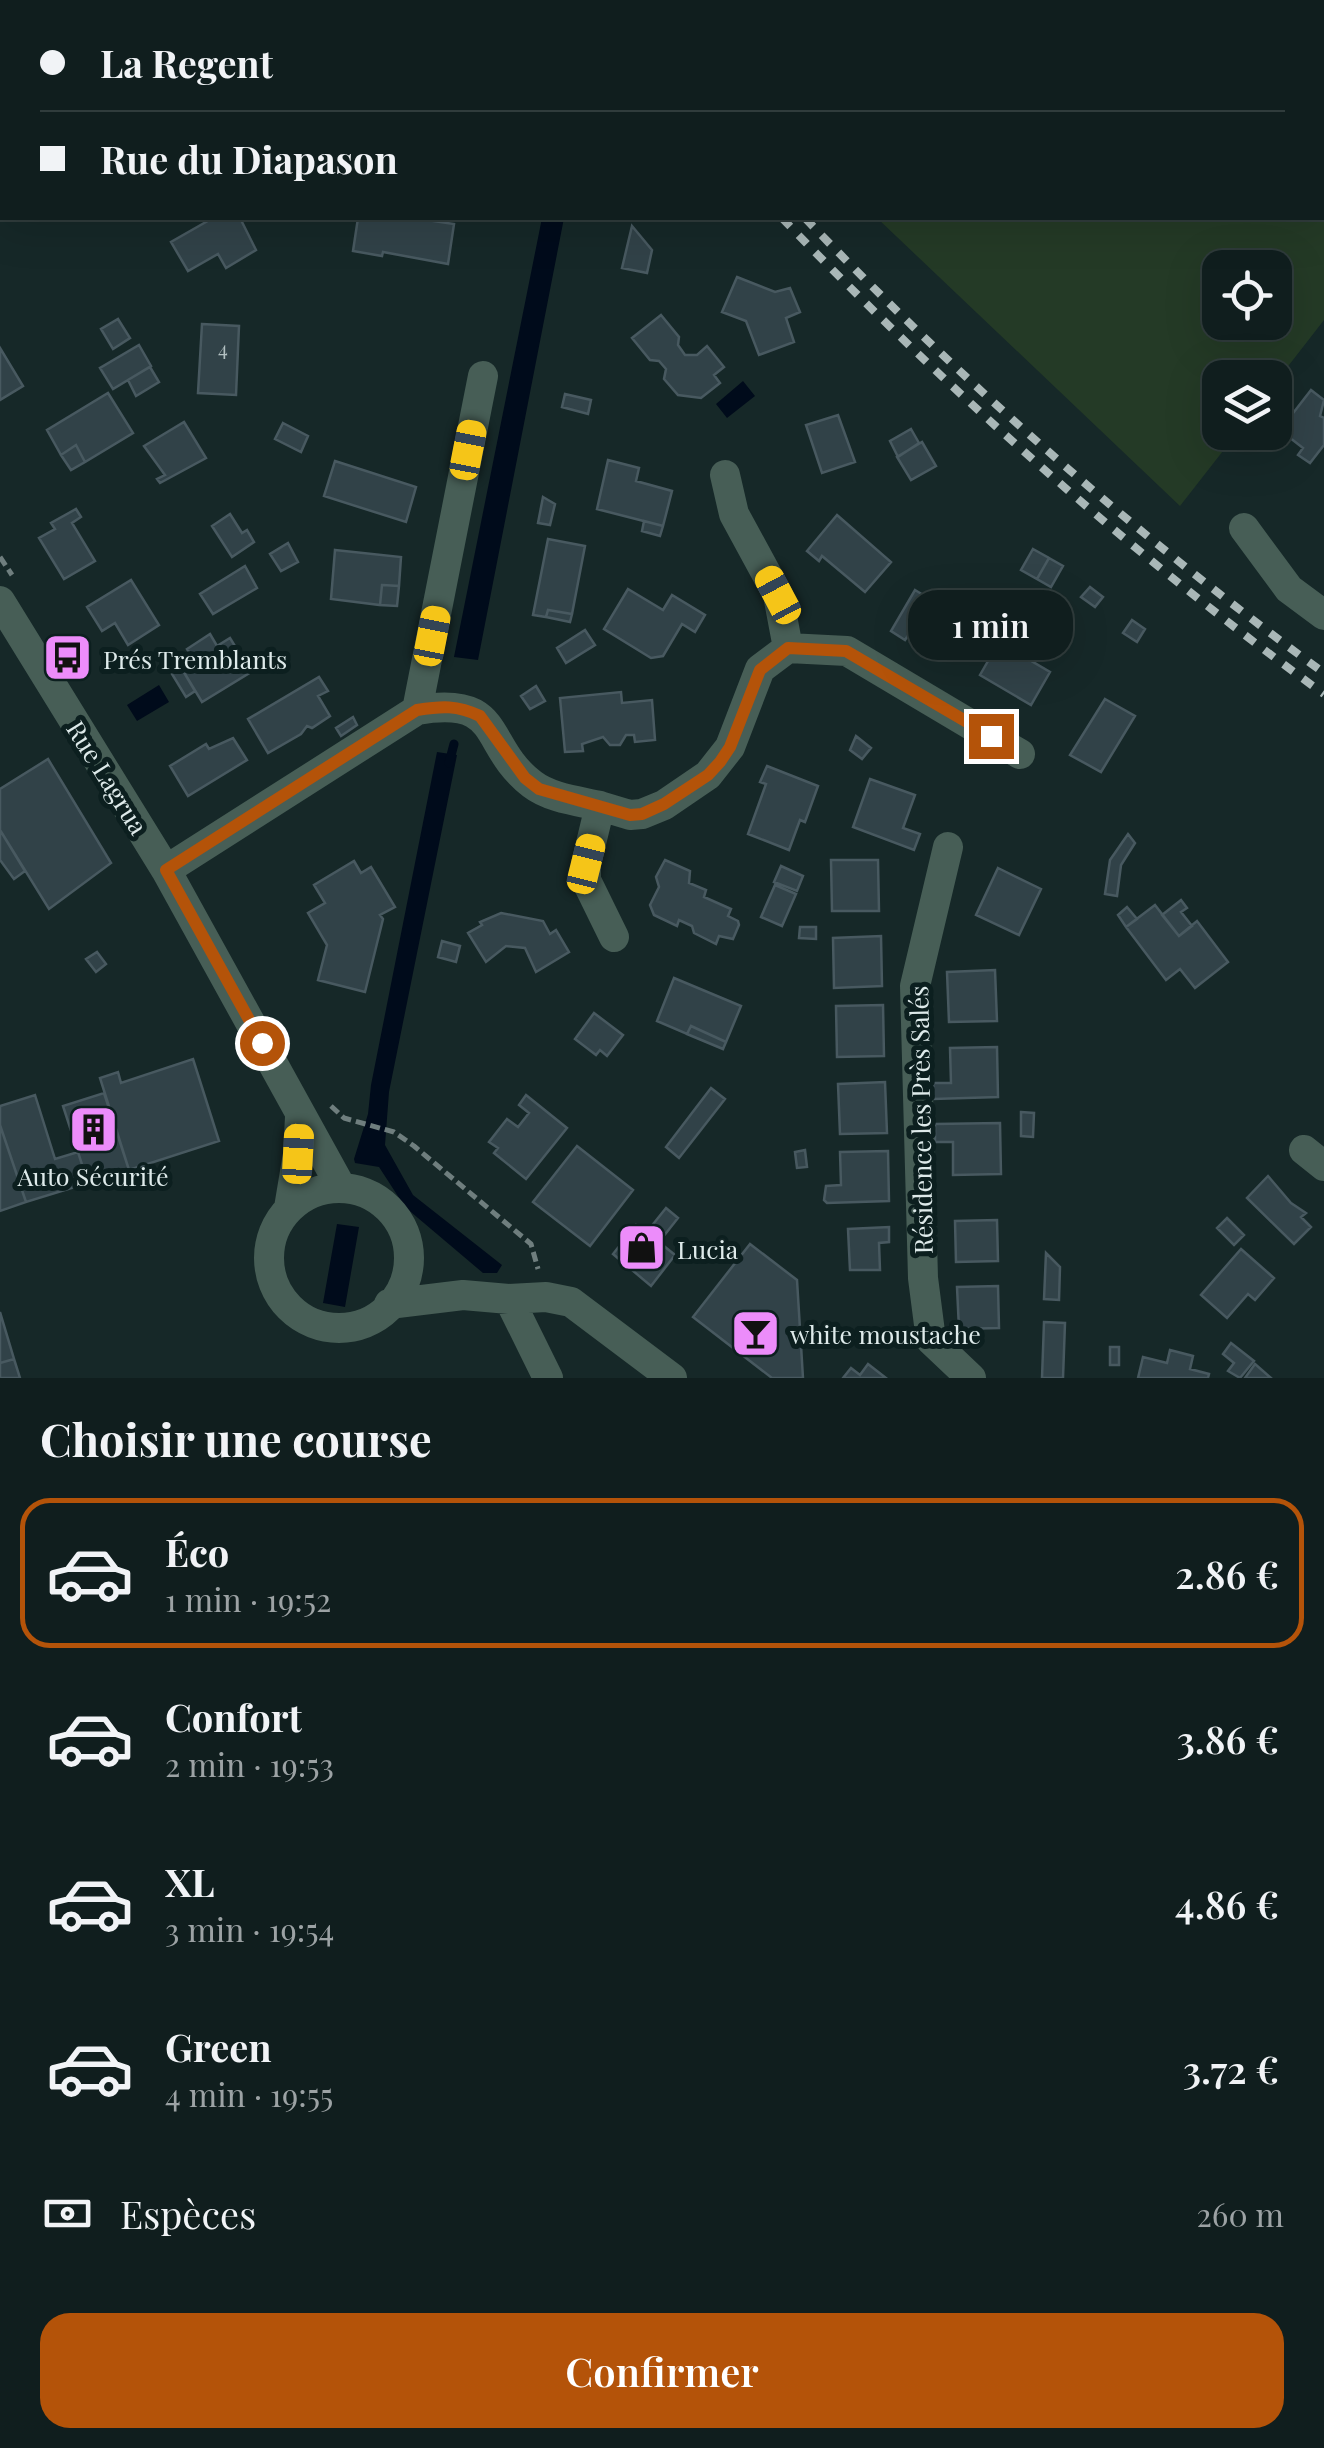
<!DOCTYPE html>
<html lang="fr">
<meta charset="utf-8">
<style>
:root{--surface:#101e1e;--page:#192727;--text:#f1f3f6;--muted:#9ca2a4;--line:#303c3c;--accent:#b45309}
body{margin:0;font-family:"Playfair Display",serif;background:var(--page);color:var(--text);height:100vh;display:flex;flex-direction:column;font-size:38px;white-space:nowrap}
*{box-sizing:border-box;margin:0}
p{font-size:32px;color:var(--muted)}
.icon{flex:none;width:55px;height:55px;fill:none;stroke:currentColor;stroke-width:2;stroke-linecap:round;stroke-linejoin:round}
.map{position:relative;height:1378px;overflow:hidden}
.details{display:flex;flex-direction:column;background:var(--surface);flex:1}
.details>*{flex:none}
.guide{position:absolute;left:0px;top:0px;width:1325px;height:220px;box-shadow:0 10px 40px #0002,0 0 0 2px var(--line);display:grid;align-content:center;height:220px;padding:0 40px;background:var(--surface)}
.buttons{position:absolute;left:1202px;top:250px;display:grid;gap:20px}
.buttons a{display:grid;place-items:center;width:90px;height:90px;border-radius:20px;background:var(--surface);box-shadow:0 10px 40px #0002,0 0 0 2px var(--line);font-size:50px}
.end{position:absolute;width:45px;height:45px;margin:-22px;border:12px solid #b45309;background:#fff;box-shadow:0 0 0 5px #fff}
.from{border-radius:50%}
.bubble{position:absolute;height:70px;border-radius:30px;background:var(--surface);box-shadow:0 10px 40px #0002,0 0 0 2px var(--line);font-size:32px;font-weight:600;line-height:70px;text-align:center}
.car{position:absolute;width:30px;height:60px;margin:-30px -15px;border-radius:12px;box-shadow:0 0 8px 2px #0007;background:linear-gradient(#f5c518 24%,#345 0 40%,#f5c518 0 76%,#345 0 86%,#f5c518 0)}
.guide b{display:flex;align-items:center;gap:35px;height:95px;font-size:38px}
.guide b+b{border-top:2px solid var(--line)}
.guide i{width:25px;height:25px;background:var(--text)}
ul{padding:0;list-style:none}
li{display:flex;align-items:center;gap:30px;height:150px;margin:0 20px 15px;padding:0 20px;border:5px solid transparent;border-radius:30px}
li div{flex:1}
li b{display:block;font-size:38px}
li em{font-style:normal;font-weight:600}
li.active{border-color:var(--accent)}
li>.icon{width:90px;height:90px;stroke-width:1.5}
h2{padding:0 40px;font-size:45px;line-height:120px}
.pay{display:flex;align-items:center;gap:25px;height:110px;padding:0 40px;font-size:38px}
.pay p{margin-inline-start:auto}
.primary-button{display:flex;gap:20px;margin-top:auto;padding:20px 40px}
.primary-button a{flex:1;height:115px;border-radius:30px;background:var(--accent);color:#fff;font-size:40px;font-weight:600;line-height:115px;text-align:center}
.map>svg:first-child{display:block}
</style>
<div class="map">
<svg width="1324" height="1378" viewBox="0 0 1324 1378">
<rect width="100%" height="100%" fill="#162828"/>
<path fill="#243a26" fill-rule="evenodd" d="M732 0H1324V320L1275 383V378H1220V432L1237 433 1180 506 877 218H1322V2H731ZM1220 268H1275V322H1220Z"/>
<path fill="#000b1b" d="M542 218H564L478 660 454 657Z
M743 381 755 396 727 418 716 404Z
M159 685 169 702 137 721 127 705Z
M437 752 457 755 389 1092 385 1145 413 1195 502 1265 497 1273H483L405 1207 379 1167 355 1163 354 1159 368 1114 371 1085Z
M337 1224 359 1227 345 1307 323 1303Z"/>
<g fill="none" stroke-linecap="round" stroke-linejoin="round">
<path stroke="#000b1b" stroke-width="9" d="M596 2 597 0
M449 763 454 744"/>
</g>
<path fill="#314248" stroke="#485960" stroke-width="2.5" d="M371 0H434L371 2Z
M213 218H240L256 250 226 268 218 254 188 271 171 242Z
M358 218H413L454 224 448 264 383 252 382 256 353 251Z
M632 226 652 250 647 273 622 268Z
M737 277 775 292 790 288 800 312 786 318 794 342 759 355 746 321 722 312Z
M661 315 679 337 678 345 685 355H697L707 346 724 367 714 375 720 383 701 398 678 395 664 379 666 369 659 361 650 360 632 338Z
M118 319 130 338 113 349 101 329Z
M202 324 239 326 236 395 198 393Z
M139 345 151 366 113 389 100 368Z
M0 348 23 386 0 400Z
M150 367 159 382 136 396 128 380Z
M1311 390 1324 400 1320 416 1324 418V445L1310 463 1298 455 1303 448 1280 430Z
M108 393 133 433 85 462 76 445 61 455 47 430Z
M565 394 591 400 588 414 562 407Z
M838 415 855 462 822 473 806 425Z
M184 422 206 458 160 483 157 479 165 475 144 446Z
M283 423 308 436 301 452 275 439Z
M911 429 919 443 898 457 890 441Z
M922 442 936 466 911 480 897 457Z
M76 445 85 462 71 470 61 455Z
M608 460 639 468 636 481 672 491 663 526 597 509Z
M335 461 416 487 406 522 324 496Z
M543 497 555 504 550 525 538 523Z
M76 509 81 517 72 523 95 561 64 579 39 538 55 529 51 523Z
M230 514 242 533 247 530 254 542 232 557 212 526Z
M837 515 891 562 865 592 822 556 819 561 807 551Z
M644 521 663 526 660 536 642 531Z
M548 539 585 546 572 614 548 610 546 617 533 615Z
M288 543 298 562 281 571 270 554Z
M1033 549 1049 558 1037 579 1021 570Z
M335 550 401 557 399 586 382 585 380 605 331 599Z
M1049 558 1063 566 1051 587 1037 579Z
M245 566 257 588 213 614 200 594Z
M131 580 159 625 128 645 115 623 102 631 87 607Z
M382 585 399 586 397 606 380 605Z
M1090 587 1103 597 1095 607 1081 597Z
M628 589 663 610 672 595 705 615 695 632 682 624 663 656 651 658 604 629Z
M915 590 969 623 948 658 909 634 905 640 891 631Z
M548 610 572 614 570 622 546 617Z
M1132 620 1145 629 1137 642 1123 633Z
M585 630 595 645 566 663 557 648Z
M210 634 217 646 230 638 251 672 202 702 182 669 194 660 187 649Z
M999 642 1050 672 1031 705 980 675Z
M182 669 195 691 186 697 172 674Z
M319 677 328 691 318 696 330 716 312 728 307 726 301 734 268 753 248 719Z
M536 686 545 701 530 709 521 696Z
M621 692 622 703 652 700 655 740 635 742 634 735H626L620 745H610L603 737 582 744 583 751 565 752 560 698Z
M1105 699 1135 716 1101 772 1070 755Z
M353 717 357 725 341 736 336 728Z
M856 736 871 748 862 759 850 750Z
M233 738 247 760 188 796 170 766 206 744 209 749Z
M48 759 111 863 49 909 0 830V789Z
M767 766 818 786 805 822 800 820 789 850 748 834 766 784 760 782Z
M870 779 915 795 903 828 920 834 914 850 853 827Z
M0 830 25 871 14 879 0 860Z
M1128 834 1135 843 1121 865 1117 896 1105 894 1110 860Z
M665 860 690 871 689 883 706 890 704 897 731 909 728 916 738 921 739 925 733 939 719 936 716 944 694 933 692 926 679 920 677 926 654 915 650 905 659 887 656 877Z
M831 860H878L879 911H832Z
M354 861 361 873 371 867 395 907 380 915 383 919 365 992 318 980 327 945 308 913 325 903 314 885Z
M781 866 803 876 797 891 774 882Z
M998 868 1041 889 1019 935 976 915Z
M775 885 796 894 782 926 761 917Z
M1181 900 1187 908 1181 912 1192 926 1179 936 1162 915Z
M1155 905 1179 936 1197 921 1228 962 1195 988 1180 969 1166 980 1126 927Z
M1127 907 1137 919 1126 927 1118 915Z
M501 913 543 921 550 934 556 930 569 952 536 972 525 948 506 946 486 962 468 933 482 925 480 922Z
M800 927H816V939L799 938Z
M881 936 882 986 834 988 833 938Z
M442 941 460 946 456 962 438 957Z
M97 952 106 964 96 972 86 959Z
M995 970 997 1021 949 1022 947 972Z
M674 978 741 1006 726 1042 691 1026 687 1034 657 1021Z
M883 1005 884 1056 837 1057 836 1006Z
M594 1013 623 1035 607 1056 600 1050 596 1055 575 1039Z
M691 1026 726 1042 723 1049 687 1034Z
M997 1047 998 1097 934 1099 933 1083H951L950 1048Z
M193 1059 219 1141 129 1170 100 1078 118 1072 121 1083Z
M885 1082 887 1133 840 1134 838 1084Z
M711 1088 725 1099 679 1158 666 1147Z
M104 1093 129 1170 88 1183 63 1106Z
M35 1095 55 1159 78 1152 88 1183 26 1202 0 1125V1106Z
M526 1095 567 1128 526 1179 494 1153 498 1148 489 1142 507 1119 518 1127 529 1113 519 1105Z
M1021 1112 1034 1113 1033 1137 1021 1136Z
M1000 1123 1001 1174 953 1175V1142H935V1124Z
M0 1125 26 1202 0 1211Z
M577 1146 633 1190 590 1246 533 1202Z
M805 1150 807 1167 797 1168 795 1152Z
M888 1151 889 1201 827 1203 824 1200 826 1186 841 1185 840 1152Z
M1268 1176 1291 1203 1306 1213 1301 1217 1311 1227 1294 1244 1247 1198Z
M666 1208 678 1218 659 1242 675 1255 651 1286 613 1254 636 1225 646 1233Z
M1227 1218 1244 1235 1234 1245 1217 1228Z
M997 1220 998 1261 956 1262 955 1221Z
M889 1227V1242L879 1243 880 1270H850L848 1229Z
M750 1244 797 1280 803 1378H772L693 1317Z
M1241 1249 1274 1278 1255 1300 1248 1294 1227 1318 1201 1295Z
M1046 1253 1060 1267 1059 1300 1044 1299Z
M998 1286 999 1328 959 1329 957 1287Z
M0 1312 14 1359 0 1363Z
M1044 1322 1065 1323 1063 1378H1042Z
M1231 1343 1254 1361 1240 1378 1228 1371 1234 1363 1223 1354Z
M1110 1347H1119V1365H1110Z
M1170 1350 1193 1356 1190 1369 1209 1374 1208 1378H1138L1143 1357 1167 1363Z
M14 1359 20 1378H0V1363Z
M868 1364 886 1378H843L851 1368 860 1375Z
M1255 1364 1271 1378H1245Z"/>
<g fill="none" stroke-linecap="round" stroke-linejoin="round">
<path stroke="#6f7e7e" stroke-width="5" stroke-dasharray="10 5" stroke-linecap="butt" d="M0 557 12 575
M331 1106 344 1118 394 1132 414 1146 531 1244 538 1269"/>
<path stroke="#475e56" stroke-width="30" d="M453 2V0
M725 475 734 514 778 595 788 648 847 651 1020 754
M1244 528 1289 589 1324 615
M0 601 166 870 341 1187
M417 710 483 376
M600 806 630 815 642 814 664 805 708 775 730 747 760 669 788 648
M948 847 915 986 923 1278 931 1340 971 1378
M166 870 417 710C505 695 481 745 532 784 550 798 578 801 600 806L586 864V880L614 937
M1304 1150 1324 1166
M269 1258a70 70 0 1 1 140 0a70 70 0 1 1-140 0Z
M289 1208 298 1154 300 1117
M509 1299 548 1378
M389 1304 463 1295 509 1299 546 1297 571 1302 672 1378"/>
<path stroke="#a9b7b7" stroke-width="8" stroke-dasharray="12 12" stroke-linecap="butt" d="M587 0 589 2
M607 0 609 2
M782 218C945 388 1133 556 1324 694
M805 218C963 383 1139 538 1324 673"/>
</g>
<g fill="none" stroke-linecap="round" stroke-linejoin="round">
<path stroke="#b45309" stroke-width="12" d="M262 1043 166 870 417 710C442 706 457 705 480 716L525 778 539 789 630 815 642 814 664 804 708 775 720 762 730 747 760 670 788 648 846 651 991 736"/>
</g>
<defs>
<symbol id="bus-square" viewBox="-11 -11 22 22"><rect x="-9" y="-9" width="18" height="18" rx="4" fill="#ec8cfa" stroke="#0c1f1f"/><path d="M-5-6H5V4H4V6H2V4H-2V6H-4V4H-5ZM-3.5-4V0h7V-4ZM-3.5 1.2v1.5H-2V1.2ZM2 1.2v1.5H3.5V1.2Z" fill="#111"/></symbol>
<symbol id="building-square" viewBox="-11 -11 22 22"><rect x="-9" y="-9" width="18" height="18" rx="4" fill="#ec8cfa" stroke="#0c1f1f"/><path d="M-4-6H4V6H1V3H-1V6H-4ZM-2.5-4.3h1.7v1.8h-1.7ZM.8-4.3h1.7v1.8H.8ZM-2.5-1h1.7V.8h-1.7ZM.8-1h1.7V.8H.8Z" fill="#111"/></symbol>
<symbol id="shop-square" viewBox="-11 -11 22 22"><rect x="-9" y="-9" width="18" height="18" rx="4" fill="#ec8cfa" stroke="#0c1f1f"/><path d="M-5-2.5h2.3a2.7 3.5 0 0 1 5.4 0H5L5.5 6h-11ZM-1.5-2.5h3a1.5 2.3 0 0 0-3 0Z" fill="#111"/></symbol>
<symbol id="bar-square" viewBox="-11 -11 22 22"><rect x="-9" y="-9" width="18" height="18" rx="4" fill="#ec8cfa" stroke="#0c1f1f"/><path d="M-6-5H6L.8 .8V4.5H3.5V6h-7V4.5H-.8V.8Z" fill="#111"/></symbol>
</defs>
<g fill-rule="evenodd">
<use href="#bus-square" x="40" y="630" width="55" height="55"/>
<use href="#building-square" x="66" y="1102" width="55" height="55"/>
<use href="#shop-square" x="614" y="1220" width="55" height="55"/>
<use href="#bar-square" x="728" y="1306" width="55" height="55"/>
</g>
<g text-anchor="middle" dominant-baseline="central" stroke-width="10" stroke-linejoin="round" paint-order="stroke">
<g font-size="20" fill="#b3c0c2">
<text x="223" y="347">4</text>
</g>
<g font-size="25" fill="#deeaea" stroke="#0c1f1f" text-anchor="start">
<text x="103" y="658">Prés Tremblants</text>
<text x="93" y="1175" text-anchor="middle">Auto Sécurité</text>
<text x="677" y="1248">Lucia</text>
<text x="790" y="1333">white moustache</text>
</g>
<g font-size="25" fill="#deeaea" stroke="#0c1f1f">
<text transform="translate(108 777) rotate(58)">Rue Lagrua</text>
<text transform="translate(920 1120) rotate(-91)">Résidence les Près Salés</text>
</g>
</g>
</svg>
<div class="buttons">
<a><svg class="icon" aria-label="locate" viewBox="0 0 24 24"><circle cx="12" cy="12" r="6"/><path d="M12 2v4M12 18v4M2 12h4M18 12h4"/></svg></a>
<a><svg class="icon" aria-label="layers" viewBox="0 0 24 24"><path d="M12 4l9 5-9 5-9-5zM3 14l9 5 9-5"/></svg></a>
</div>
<i class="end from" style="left:262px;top:1043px"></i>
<i class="end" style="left:991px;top:736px"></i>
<div class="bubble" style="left:908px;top:590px;width:165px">1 min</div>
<i class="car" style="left:468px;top:450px;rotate:11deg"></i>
<i class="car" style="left:778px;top:595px;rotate:332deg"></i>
<i class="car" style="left:432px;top:636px;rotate:11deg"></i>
<i class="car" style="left:586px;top:864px;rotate:14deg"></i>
<i class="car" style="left:298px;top:1154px;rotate:3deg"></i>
<div class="guide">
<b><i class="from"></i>La Regent</b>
<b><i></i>Rue du Diapason</b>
</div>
</div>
<section class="details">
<h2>Choisir une course</h2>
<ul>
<li class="active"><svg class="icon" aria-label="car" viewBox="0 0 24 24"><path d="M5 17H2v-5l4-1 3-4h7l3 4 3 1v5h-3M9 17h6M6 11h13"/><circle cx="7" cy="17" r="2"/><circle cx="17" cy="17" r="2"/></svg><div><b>Éco</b><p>1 min · 19:52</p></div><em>2.86 €</em></li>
<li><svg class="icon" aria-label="car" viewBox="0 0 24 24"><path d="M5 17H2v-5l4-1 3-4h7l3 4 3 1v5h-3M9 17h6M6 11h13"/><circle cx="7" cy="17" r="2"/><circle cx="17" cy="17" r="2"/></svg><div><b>Confort</b><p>2 min · 19:53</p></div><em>3.86 €</em></li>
<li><svg class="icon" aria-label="car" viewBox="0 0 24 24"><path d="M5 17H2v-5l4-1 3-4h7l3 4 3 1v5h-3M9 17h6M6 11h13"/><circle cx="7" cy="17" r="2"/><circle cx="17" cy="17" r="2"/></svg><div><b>XL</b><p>3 min · 19:54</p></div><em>4.86 €</em></li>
<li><svg class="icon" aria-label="car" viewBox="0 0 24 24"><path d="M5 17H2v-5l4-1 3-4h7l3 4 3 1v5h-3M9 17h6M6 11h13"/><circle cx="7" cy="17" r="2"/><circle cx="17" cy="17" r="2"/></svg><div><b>Green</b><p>4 min · 19:55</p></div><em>3.72 €</em></li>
</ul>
<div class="pay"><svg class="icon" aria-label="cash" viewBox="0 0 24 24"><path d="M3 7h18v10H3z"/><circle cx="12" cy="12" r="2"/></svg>Espèces<p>260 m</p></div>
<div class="primary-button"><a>Confirmer</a></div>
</section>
